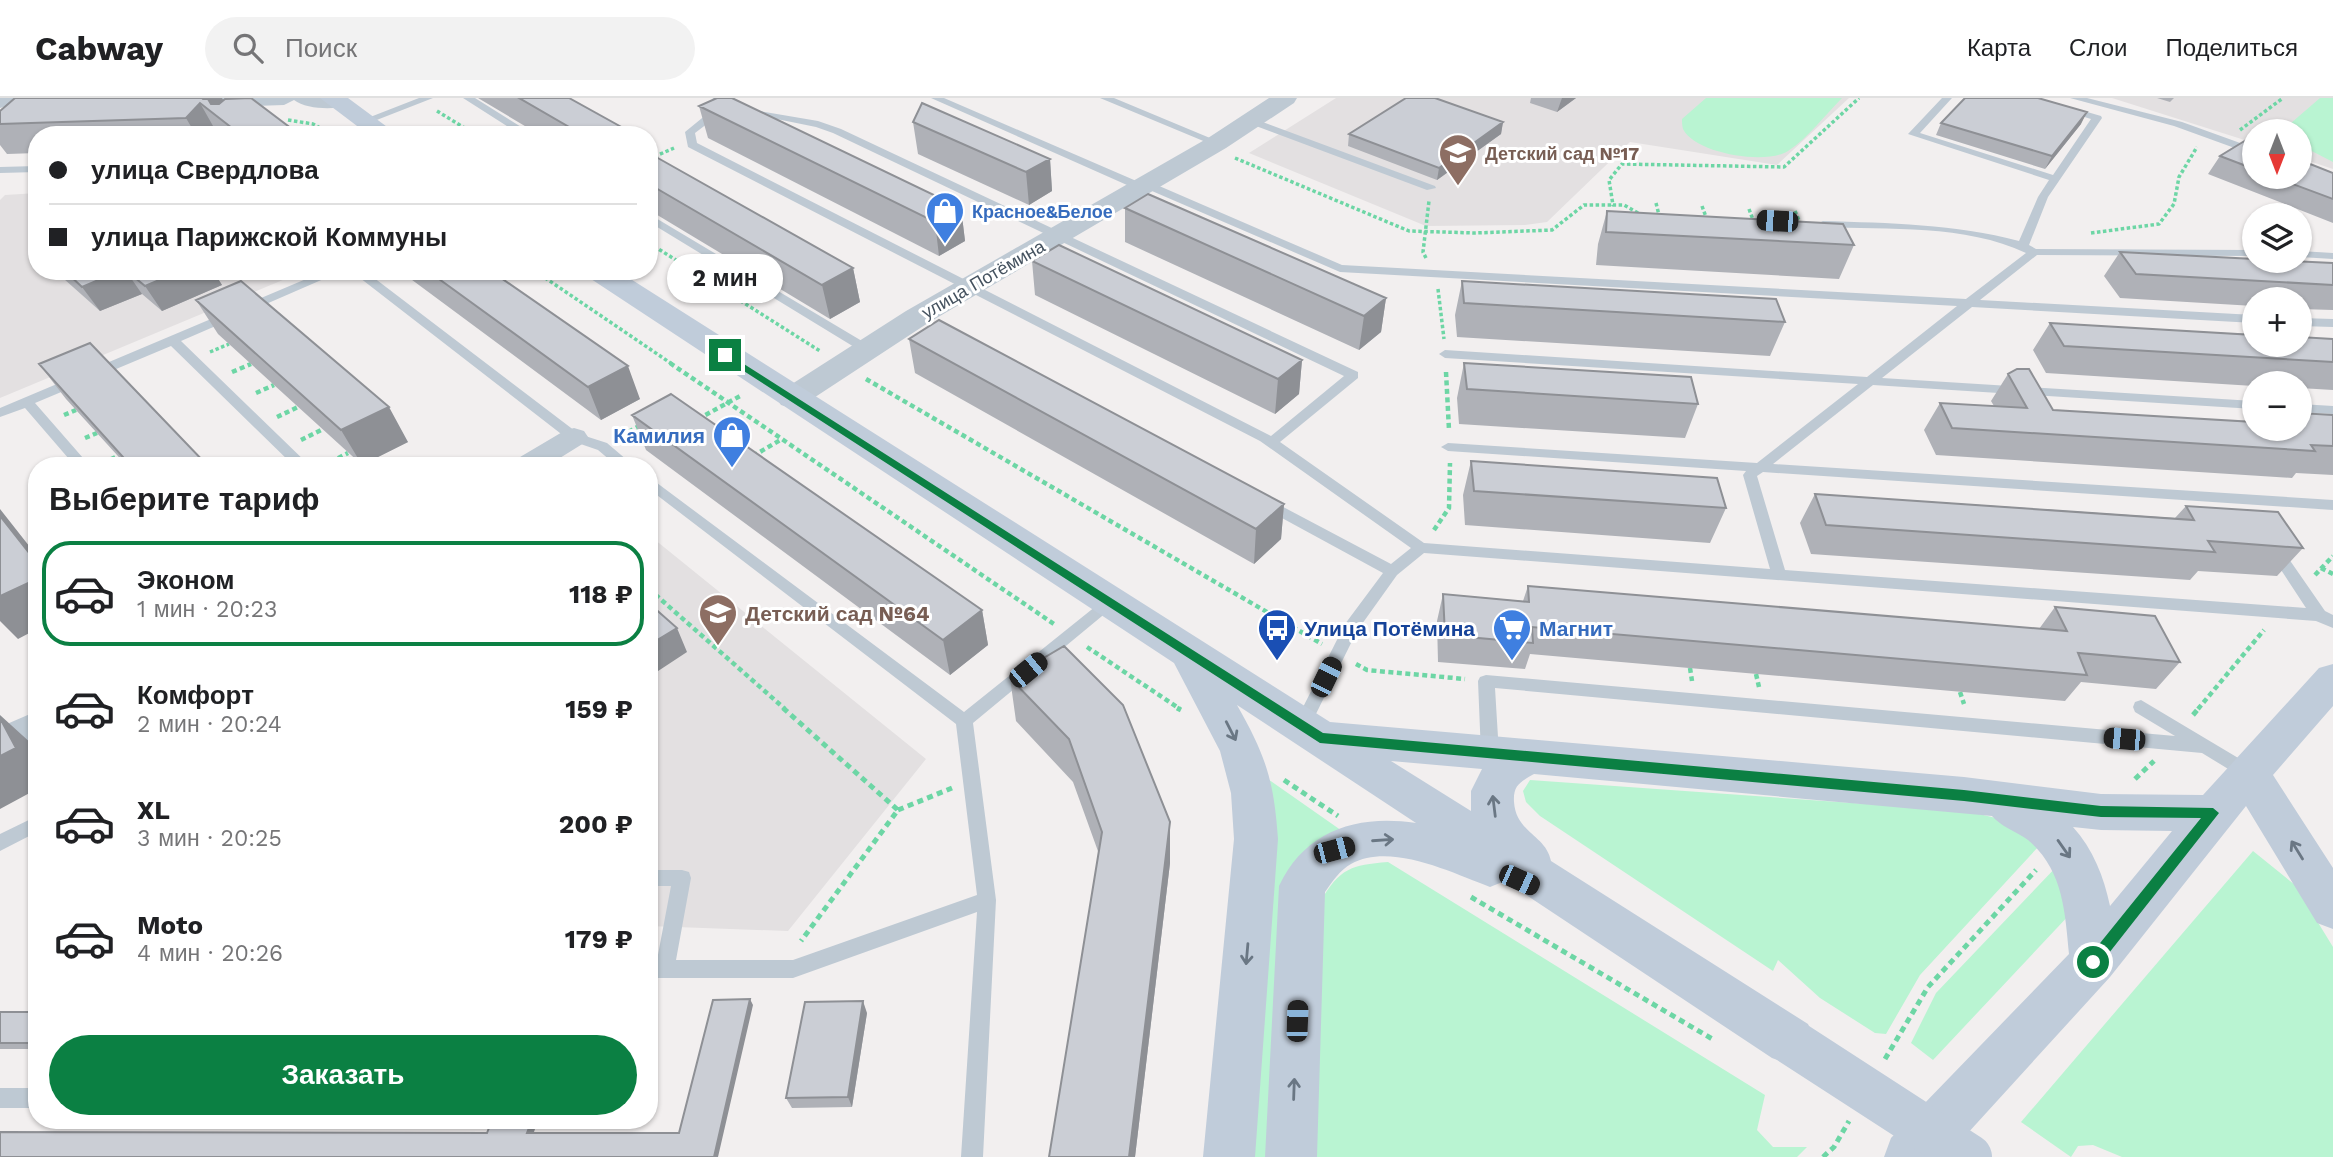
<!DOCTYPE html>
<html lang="ru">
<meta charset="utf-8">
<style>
:root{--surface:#fff;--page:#f2f2f2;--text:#202124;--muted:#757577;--line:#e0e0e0;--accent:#0b8043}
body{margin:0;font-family:"Work Sans",sans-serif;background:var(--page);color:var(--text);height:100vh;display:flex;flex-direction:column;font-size:26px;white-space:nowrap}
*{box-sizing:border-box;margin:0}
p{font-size:23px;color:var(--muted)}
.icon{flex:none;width:38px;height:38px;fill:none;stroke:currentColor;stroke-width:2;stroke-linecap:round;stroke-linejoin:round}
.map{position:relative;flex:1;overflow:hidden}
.drawer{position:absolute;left:28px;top:359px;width:630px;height:672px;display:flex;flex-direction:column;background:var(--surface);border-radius:28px;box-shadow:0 2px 5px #0004}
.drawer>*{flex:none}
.banner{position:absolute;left:28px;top:28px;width:630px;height:154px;border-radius:28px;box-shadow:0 2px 5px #0004;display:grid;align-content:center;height:154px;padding:0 21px;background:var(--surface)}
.needle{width:46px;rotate:180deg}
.controls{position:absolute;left:2242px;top:21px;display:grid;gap:14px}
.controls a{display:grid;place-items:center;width:70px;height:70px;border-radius:50%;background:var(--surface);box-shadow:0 2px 5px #0004;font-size:35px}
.end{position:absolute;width:32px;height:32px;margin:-16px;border:9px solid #0b8043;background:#fff;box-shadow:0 0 0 4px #fff}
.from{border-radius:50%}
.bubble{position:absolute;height:49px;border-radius:24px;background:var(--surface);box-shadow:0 2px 5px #0004;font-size:23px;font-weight:700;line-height:49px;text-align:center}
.car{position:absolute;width:21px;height:42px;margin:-21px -10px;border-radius:9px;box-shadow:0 0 5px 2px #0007;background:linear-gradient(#222 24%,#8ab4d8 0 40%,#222 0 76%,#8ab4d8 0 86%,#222 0)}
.banner b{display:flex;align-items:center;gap:24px;height:66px;font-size:26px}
.banner b+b{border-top:2px solid var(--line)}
.banner i{width:18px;height:18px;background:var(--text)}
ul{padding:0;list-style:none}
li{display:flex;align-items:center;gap:21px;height:105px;margin:0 14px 10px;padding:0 7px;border:4px solid transparent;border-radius:28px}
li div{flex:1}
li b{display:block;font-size:26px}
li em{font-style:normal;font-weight:700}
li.active{border-color:var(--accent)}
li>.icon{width:63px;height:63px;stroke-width:1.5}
h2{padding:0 21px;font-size:32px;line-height:84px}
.button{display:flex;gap:14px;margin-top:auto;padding:14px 21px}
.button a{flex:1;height:80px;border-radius:42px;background:var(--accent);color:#fff;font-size:28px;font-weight:700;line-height:80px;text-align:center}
header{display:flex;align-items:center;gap:42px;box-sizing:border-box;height:98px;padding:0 35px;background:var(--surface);border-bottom:2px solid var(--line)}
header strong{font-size:33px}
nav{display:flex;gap:38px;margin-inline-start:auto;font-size:24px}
.search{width:490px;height:63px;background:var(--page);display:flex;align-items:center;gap:18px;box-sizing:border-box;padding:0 24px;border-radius:38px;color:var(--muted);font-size:26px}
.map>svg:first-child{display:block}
</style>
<header>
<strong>Cabway</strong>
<div class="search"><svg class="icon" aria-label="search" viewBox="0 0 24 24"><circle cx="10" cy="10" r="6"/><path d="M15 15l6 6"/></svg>Поиск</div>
<nav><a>Карта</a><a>Слои</a><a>Поделиться</a></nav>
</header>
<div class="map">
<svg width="2333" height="1059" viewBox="0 0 2333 1059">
<rect width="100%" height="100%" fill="#f2efef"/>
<path fill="#e3e0e1" d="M1336 0H1849L1777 67 1630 44 1547 124 1525 127 1426 128 1249 55Z
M2112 0H2333V71L2300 60V33H2254V45Z
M37 95V173L302 174 0 300V102L5 97Z
M649 437 926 661 788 833 649 828Z"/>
<path fill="#b9f4d2" d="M1706 0H1842C1825 17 1808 40 1788 53 1767 67 1695 56 1683 31 1682 28 1682 24 1682 21Z
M2320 0H2333V64L2300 47V33H2288L2291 25Z
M1265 679 1345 735 1311 756 1273 1059H1246Z
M1530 682 1966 713 2009 723 2039 748 1920 877 1886 936 1875 935 1820 900 1778 862 1773 873 1540 718 1526 704 1523 693Z
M2253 753 2295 787 2333 849V1059H2122L2093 1047 2078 1048 2071 1059 2021 1024Z
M1388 764 1765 997 1757 1032 1773 1049H1807L1797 1059H1313L1320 804C1340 770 1351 767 1388 764Z
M2060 765 2072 814 1933 962 1911 945 1936 895Z"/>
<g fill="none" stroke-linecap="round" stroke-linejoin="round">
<path stroke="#6dd6a5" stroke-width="3.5" stroke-dasharray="3.5 2.5" stroke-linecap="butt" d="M437 13 476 37
M288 22 313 26 333 37
M2240 32 2283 0
M1235 60 1409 133 1475 135 1552 132 1584 107H1613
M649 61 674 50
M1656 105 1659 117
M1702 108 1706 119
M1749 111 1753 122
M1795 113 1800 125
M1638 115 1624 107H1613L1609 82 1622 66 1784 69 1859 0
M2091 135 2159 126 2174 106 2179 79 2197 49
M649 145 820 253
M1426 160 1423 154 1429 103
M535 173 672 266
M1438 191 1444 241
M210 254 229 246"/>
<path stroke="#6dd6a5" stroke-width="4.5" stroke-dasharray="5 3.5" stroke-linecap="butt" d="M670 265 1054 526
M232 274 251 266
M1446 274 1449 332
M866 281 1322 546
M256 295 274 287
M64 317 76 312
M277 319 298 309
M698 321 742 297
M621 338 641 327
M85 340 97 335
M301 342 323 331
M753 358 782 341
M103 365 118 358
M323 368 348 355
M1434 432 1449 410 1450 365
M2321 470 2333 476
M2315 477 2333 458
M649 491 785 611
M1087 549 1180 611
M1356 566 1367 572 1465 581
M1690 570 1692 583
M1756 576 1759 589
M1960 594 1964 606
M2198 611 2264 532"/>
<path stroke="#6dd6a5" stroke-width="5" stroke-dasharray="6 4.5" stroke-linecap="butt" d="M783 610 898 712 801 843
M1177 610 1181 612
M2193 617 2199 610
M2135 681 2154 663
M1284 682 1338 718
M898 712 952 690
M1471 799 1714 942
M1885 961 1928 889 2036 772
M1823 1059 1834 1049 1849 1023"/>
<path fill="#bec9d3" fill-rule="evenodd" d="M419 0H433L369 25 360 23Z
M463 0H475L534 37H521Z
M713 0H723L716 19 695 35 697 45 1271 338 1344 278 833 35 816 29 743 14 748 11 818 23 841 31 1358 274V280L1280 344 1424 445 1770 471 1743 377 1746 373 1448 353 1441 349 1448 345 1757 365 1858 286 1445 260 1439 256 1445 252 1867 279 1957 208 1340 174 1145 90 1136 91 931 0H944L1141 85 1150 84 1342 167 1966 201 2026 155C1965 126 1888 132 1823 129L1817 126 1823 123C1889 125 1955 126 2019 143L2038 99 2049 82 1908 36 1942 0H1952L1920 35 2053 77 2091 21 2023 0H2039L2101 18 2102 20 2048 99 2029 147 2036 151 2254 152V158L2037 157 1980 202 2254 217V225L1972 209 1882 280 2254 303V311L1873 287 1773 366 2333 402V412L1763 374 1757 378 1785 472 2306 510 2268 452 2275 447 2280 448 2325 513 2333 517V530L2316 523 1424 455 1397 477 1357 533 1308 632H1296L1294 627 1345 526 1383 475 1260 408 1258 405 1265 400 1270 402 1391 466 1411 450 1260 343 688 49 685 34 707 16Z
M1100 0H1114L1222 45 1213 47Z
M2070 0H2087L2182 24 2254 50V57L2174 28Z
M1252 20 1435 88 1436 90 1427 92 1248 25 1247 23Z
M37 68V74L0 75V69Z
M649 116 872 249 874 252 868 256 864 255 649 124Z
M2300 153 2333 155V161L2300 159Z
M325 173H342L181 243 310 368H294L171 248 35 305 90 368H75L25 310 0 319V310Z
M351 173H365L579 336 607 345 634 368H617L598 352 569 342Z
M2300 220 2333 221V229L2300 228Z
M2300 306 2333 308V316L2300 314Z
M649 379 964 614 1106 500 1111 498 1119 504 973 625 996 802 983 1059H961L977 814 793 880H649V862H657L671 788H649V772H682L689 774 691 780 676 862H793L977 797 956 626 649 391Z
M1486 577 2175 638 2135 614 2133 609 2135 604 2141 602 2255 670 2258 675 2255 680 2249 682 2243 680 2202 655 1495 590 1499 656 1496 661 1490 663 1484 661 1481 656 1478 583 1480 579Z
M37 718V734L0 753V736Z
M0 990H37V1010H0Z"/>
<path fill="#bec9d3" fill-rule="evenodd" d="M574 330 584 333 588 339 584 345 547 368H511L515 362 564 333Z
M37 613V642L0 659V629Z"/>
<path fill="#bec9d3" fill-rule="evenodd" d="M0 0H20L17 5 0 10Z
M188 0H347L349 3 346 8C332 12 306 11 294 2L284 7 198 10 189 8 186 3Z
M1269 0H1297L1294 5 1226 50 928 225 803 307 792 310 781 307 776 300 781 293 906 213 1208 40Z"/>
<path fill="#c0ccda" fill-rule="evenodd" d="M320 0H348L398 37H369Z
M584 173H618L1330 624 1964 679 2101 696 2203 697 2319 570 2333 566V608L2273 677 2333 770V831L2317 825 2246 708 2110 879 1946 1059H1884L1891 1040 2069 856C2065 813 2063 772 2028 742 2017 734 2000 728 1992 718L1534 676C1520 684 1513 687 1514 704 1516 735 1546 737 1551 763L1808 926 1815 943 1808 960 1790 967 1772 960 1505 783 1490 789C1452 775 1391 744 1351 766 1340 772 1332 784 1325 794L1317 1059H1265L1279 788C1305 732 1358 716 1416 725L1237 607C1266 658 1274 683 1278 741L1255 1059H1203L1234 741 1231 695 1220 653 1174 565 588 179ZM1391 663 1482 671 1471 693V713ZM2073 729 2101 732 2172 733 2110 808C2104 779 2093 751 2073 729Z"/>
<path stroke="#c0ccda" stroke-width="46" d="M1790 943 1969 1059"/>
</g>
<path fill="#afb1b7" d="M222 0 223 2 300 37H219L217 35 216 37H37V55L7 56 0 47V13Z
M478 0H569L634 37H540Z
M1531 0H1576L1557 14 1530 5Z
M2157 0H2174L2170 4Z
M699 8 961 110 965 143 939 158 708 40Z
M913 24 1050 61 1052 93 1029 107 918 56Z
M1503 24 1501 36 1437 82 1348 48 1349 36Z
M1941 25 2081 26 2045 71 1936 37Z
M2254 40V79H2300L2333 75V125L2208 76 2220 58Z
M649 55 853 170 860 204 830 221 649 112Z
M1125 110 1386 200 1381 234 1359 252 1125 144Z
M1607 113 1854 147 1839 181 1596 167 1598 146Z
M2120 154 2333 165V212L2300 211V201H2254V208L2120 200 2104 178Z
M1032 163 1302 262 1299 296 1275 316 1035 197Z
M55 173H213L222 187 162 213 142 196 100 213Z
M400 173H491L640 301 601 322Z
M1462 183 1785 224 1770 258 1457 239 1455 217Z
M196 202 408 344 362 367 218 236Z
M2050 225 2333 241V292L2300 290V285H2254V288L2046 275 2033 252Z
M909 241 1284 406 1281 441 1254 466 915 275Z
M1464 265 1698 306 1685 340 1459 326 1457 300Z
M39 266 208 368H127L66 301Z
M2008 276 2053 312 2300 331 2333 317V377L2296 375 2292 380 1936 357 1924 332 1940 305 1994 308 1991 303Z
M632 317 982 512 988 547 950 577 646 352Z
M1471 363 1726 410 1710 445 1465 427 1463 397Z
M1815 396 2175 420 2186 408 2303 450 2277 478 2198 473 2190 482 1811 456 1800 425Z
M1528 488 2039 531 2055 509 2180 564 2156 591 2081 584 2065 603 1530 556 1525 571 1438 564 1437 523 1443 496 1523 503Z
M1064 548 1170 765 1135 1059H1049L1099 756 1073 684 1016 623 1010 580Z
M0 914H37V951H0Z
M867 915 852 1009 792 1010 786 1000Z"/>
<path fill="#8e9095" d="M205 0H222L232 18 204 1Z
M1562 0H1576L1557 14Z
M200 5 217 35 216 37H196L186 20Z
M2087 14 2081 26 2045 71 2052 58Z
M1503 24 1501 36 1437 82 1439 70Z
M1050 61 1052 93 1029 107 1026 74Z
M961 110 965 143 939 158 935 124Z
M853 170 860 204 830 221 822 187Z
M120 173H126L142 196 100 213 82 189Z
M181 173H213L222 187 162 213 145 188Z
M1386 200 1381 234 1359 252 1364 218Z
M1302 262 1299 296 1275 316 1278 281Z
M628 268 640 301 601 322 588 289Z
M389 309 408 344 362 367 341 332Z
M1284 406 1281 441 1254 466 1256 431Z
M0 411 37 458V465L0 418Z
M37 481V531L18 541 0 523V498Z
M982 512 988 547 950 577 943 542Z
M677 530 687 554 649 579V547Z
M649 603 656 617 649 622Z
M0 617 33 647 37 653V691L0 711Z
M1170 724V765L1135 1059H1129Z
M750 901 753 907 718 1059H714Z
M863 903 867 915 852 1009 848 999Z
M653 950 657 955 649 984V964Z
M532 1022H538L532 1040 527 1035Z"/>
<path fill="#cbced5" stroke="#8e9095" stroke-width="2" d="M15 0H205L204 1H208L211 6H219L225 1 251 0 300 37H241L200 5 186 20 0 26V13Z
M519 0H569L634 36 583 37Z
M717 0H732L961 110 935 124 699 8Z
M1406 0H1435L1503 24 1439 70 1349 36Z
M1965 0H2038L2087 14 2052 58 1941 25Z
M922 5 1050 61 1026 74 913 24Z
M2251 39 2254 40V71L2220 58Z
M649 55 853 170 822 187 649 86Z
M2300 62 2333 75V101L2274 79H2300Z
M1148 96 1386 200 1364 218 1125 110Z
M1607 113 1843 126 1854 147 1606 134Z
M37 140V149L30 143Z
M1059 147 1302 262 1278 281 1032 163Z
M2120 154 2254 161V163H2291L2333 165V187L2136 176Z
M65 173H120L82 189Z
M127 173H181L145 188Z
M428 173H491L628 268 588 289Z
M241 183 389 309 341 332 196 202Z
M1462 183 1776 201 1785 224 1464 205Z
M939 222 1284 406 1256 431 909 241Z
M2050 225 2254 237V247H2300V239L2333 241V264L2064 248Z
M90 245 208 368H131L39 266Z
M1464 265 1691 279 1698 306 1467 291Z
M2017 271H2029L2053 312 2254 324V331H2300V315L2333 317V348L2311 347 2315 353 1952 330 1940 305 2027 310 2008 276Z
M671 296 982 512 943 542 632 317Z
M1471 363 1717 380 1726 410 1474 393Z
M1815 396 2194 422 2186 408 2278 414 2303 450 2208 443 2215 454 1826 427Z
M0 418 37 465V481L0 498Z
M1528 488 2067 533 2055 509 2155 518 2180 564 2078 555 2087 577 1532 529 1533 545 1445 537 1443 496 1529 504Z
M652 508 677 530 649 547V510Z
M1064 548 1123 607 1170 724 1129 1059H1049L1102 734 1069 641 1010 580Z
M0 620 16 650 0 658Z
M750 901 714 1059H0V1034L487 1035 492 1022H532L527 1035H679L713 902Z
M863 903 848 999 786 1000 805 904Z
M0 914H37V945H0Z
M649 950H653L649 964Z"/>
<defs><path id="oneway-shaft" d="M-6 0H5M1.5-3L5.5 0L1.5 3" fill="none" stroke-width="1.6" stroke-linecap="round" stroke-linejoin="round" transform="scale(1.75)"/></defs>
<g stroke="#6a7784">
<use href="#oneway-shaft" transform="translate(1231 633) rotate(63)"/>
<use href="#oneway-shaft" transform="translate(1494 708) rotate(-97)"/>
<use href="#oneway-shaft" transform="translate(1383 742) rotate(-4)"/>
<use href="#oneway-shaft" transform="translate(2064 751) rotate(55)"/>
<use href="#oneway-shaft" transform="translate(2297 752) rotate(-122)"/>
<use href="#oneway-shaft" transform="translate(1247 856) rotate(95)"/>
<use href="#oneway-shaft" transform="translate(1294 991) rotate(-88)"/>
</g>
<path fill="#0b8043" d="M725 254 1323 635 1964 692 2101 708 2213 710 2219 715 2098 869 2093 871 2086 864 2088 860 2201 720 2101 719 1964 703 1320 645 722 259V255Z"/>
<defs>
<symbol id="school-pin" viewBox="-11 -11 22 30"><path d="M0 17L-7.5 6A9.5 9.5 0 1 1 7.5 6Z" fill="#8d6e63" stroke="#fff"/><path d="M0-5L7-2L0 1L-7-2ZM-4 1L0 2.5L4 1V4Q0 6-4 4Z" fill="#fff"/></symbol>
<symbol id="shop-pin" viewBox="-11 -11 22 30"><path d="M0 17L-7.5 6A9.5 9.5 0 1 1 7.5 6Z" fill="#3f7fe0" stroke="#fff"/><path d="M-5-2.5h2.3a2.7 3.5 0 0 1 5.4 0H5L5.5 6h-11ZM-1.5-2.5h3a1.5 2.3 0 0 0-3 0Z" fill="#fff"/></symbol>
<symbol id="bus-pin" viewBox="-11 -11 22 30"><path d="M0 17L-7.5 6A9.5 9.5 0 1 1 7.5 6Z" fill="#1a4fb4" stroke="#fff"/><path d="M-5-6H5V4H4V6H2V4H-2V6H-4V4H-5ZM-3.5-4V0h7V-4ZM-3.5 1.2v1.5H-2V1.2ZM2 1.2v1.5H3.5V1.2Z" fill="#fff"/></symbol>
<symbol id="supermarket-pin" viewBox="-11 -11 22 30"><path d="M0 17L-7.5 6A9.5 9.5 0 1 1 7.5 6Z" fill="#3f7fe0" stroke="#fff"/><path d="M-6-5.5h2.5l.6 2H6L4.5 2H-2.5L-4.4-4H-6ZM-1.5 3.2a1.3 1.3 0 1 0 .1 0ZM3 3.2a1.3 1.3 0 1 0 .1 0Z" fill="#fff"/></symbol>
</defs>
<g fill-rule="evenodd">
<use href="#school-pin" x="1436" y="33" width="44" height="60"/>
<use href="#shop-pin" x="923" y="91" width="44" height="60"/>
<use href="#shop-pin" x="710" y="315" width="44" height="60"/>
<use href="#school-pin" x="696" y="493" width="44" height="60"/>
<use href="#bus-pin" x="1255" y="508" width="44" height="60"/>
<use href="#supermarket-pin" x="1490" y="508" width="44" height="60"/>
</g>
<g text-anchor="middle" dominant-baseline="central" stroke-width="6" stroke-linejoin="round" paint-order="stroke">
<g font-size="18" font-weight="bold" fill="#785e54" stroke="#fff" text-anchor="start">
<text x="1485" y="55">Детский сад №17</text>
</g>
<g font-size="18" font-weight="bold" fill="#366cbe" stroke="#fff" text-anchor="start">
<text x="972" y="113">Красное&amp;Белое</text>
</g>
<g font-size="18" fill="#45525f" stroke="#fff">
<text transform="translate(983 181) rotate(-30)">улица Потёмина</text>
</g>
<g font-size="21" font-weight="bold" fill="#366cbe" stroke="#fff" text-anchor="end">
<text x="705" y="337">Камилия</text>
<text x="1539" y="530" text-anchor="start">Магнит</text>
</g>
<g font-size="21" font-weight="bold" fill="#785e54" stroke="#fff" text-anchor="start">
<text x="745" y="515">Детский сад №64</text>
</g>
<g font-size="21" font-weight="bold" fill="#164399" stroke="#fff" text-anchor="start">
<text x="1304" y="530">Улица Потёмина</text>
</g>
</g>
</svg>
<div class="controls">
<a><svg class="needle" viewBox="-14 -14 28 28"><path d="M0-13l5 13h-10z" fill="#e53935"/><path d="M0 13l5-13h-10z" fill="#757577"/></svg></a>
<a><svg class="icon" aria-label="layers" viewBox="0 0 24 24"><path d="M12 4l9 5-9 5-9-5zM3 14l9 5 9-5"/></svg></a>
<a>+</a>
<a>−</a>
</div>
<i class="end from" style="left:2093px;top:864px"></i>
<i class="end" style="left:725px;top:257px"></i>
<div class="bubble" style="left:667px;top:156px;width:116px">2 мин</div>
<i class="car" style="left:1777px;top:123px;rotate:273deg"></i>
<i class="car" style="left:1028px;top:572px;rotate:51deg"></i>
<i class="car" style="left:1326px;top:579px;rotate:26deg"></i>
<i class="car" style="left:2124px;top:641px;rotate:275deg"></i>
<i class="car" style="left:1334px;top:752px;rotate:75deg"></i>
<i class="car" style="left:1519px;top:782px;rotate:114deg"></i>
<i class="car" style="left:1297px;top:923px;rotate:2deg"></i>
<div class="banner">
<b><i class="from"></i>улица Свердлова</b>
<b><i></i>улица Парижской Коммуны</b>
</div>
<section class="drawer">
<h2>Выберите тариф</h2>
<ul>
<li class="active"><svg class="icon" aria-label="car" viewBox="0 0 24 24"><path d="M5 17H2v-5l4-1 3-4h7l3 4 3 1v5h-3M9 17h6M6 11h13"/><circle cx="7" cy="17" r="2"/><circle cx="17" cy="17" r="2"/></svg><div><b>Эконом</b><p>1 мин · 20:23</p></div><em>118 ₽</em></li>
<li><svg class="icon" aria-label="car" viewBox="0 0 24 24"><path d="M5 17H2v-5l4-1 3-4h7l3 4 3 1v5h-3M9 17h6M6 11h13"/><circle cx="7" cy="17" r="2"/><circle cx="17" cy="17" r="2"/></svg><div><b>Комфорт</b><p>2 мин · 20:24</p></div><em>159 ₽</em></li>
<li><svg class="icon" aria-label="car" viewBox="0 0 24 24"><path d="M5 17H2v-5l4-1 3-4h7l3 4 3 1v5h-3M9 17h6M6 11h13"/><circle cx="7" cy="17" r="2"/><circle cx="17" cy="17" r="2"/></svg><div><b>XL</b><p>3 мин · 20:25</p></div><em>200 ₽</em></li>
<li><svg class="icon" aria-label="car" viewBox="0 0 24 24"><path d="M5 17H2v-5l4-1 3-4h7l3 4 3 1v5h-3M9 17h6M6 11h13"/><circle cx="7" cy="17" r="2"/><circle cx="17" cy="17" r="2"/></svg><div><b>Moto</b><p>4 мин · 20:26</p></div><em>179 ₽</em></li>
</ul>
<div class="button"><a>Заказать</a></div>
</section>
</div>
